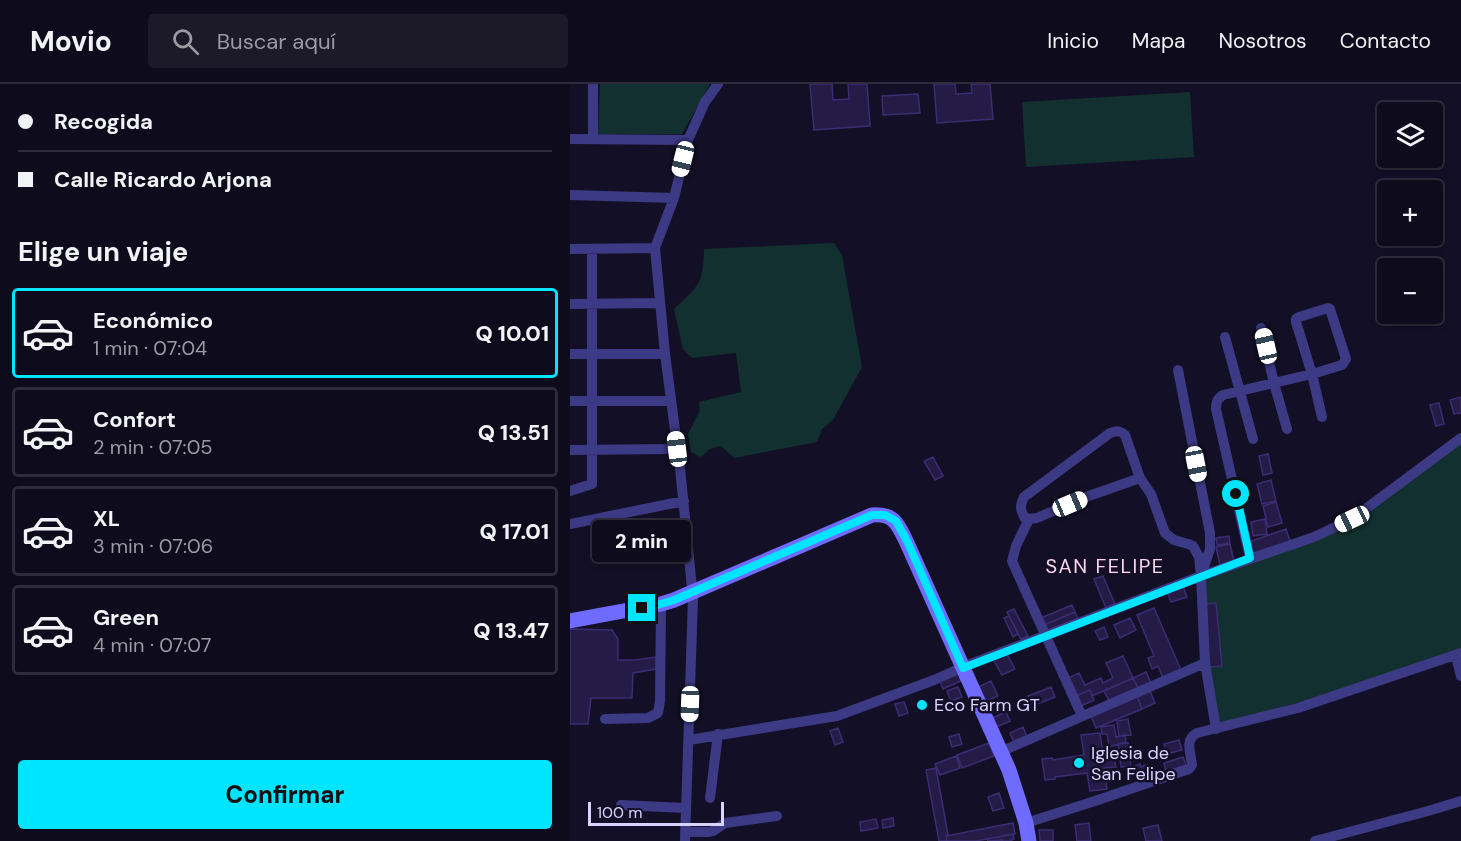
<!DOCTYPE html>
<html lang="es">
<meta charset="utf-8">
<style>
:root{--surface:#0e0b1c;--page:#1c1929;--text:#f1f3f6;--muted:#9b9ba3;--line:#2e2b3b;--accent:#00e5ff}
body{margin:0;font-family:"DM Sans",sans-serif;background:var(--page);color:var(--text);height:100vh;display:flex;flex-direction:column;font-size:22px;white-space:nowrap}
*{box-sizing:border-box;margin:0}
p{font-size:20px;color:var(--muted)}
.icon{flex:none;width:33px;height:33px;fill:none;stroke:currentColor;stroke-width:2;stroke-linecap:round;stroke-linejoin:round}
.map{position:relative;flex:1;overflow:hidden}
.drawer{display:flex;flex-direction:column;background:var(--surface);width:570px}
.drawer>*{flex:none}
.guide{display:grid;align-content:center;height:132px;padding:0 18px;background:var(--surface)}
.tools{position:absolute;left:807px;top:18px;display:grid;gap:12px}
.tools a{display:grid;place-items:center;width:66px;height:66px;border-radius:6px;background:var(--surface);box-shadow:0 3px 9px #0003,0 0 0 2px var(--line);font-size:30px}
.scale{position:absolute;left:18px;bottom:15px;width:136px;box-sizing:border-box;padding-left:6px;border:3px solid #d9d4ff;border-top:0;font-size:16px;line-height:21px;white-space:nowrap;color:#d9d4ff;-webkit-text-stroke:4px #130f26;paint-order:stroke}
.end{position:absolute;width:27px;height:27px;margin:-14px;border:8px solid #00e5ff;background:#111;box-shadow:0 0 0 3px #111}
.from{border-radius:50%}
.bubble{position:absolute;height:42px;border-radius:6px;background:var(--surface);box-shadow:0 3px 9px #0003,0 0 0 2px var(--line);font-size:20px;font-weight:800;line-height:42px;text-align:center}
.car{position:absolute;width:18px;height:36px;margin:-18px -9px;border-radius:8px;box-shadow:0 0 4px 2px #0007;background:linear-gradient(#fff 24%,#345 0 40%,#fff 0 76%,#345 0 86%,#fff 0)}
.guide b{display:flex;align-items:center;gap:21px;height:57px;font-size:22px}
.guide b+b{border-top:2px solid var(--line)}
.guide i{width:15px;height:15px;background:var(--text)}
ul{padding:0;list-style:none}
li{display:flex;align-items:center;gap:18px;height:90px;margin:0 12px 9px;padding:0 6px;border:3px solid var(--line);border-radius:6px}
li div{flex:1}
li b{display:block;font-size:22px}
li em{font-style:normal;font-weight:800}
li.on{border-color:var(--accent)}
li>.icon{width:54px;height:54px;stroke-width:1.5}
h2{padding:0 18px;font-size:27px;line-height:72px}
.primary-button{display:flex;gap:12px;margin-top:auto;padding:12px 18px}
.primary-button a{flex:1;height:69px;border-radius:6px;background:var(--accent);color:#111;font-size:24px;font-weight:800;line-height:69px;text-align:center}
header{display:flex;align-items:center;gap:36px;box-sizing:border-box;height:84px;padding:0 30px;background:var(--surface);border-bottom:2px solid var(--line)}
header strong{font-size:28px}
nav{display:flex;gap:33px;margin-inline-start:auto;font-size:21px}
.search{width:420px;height:54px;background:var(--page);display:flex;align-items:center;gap:15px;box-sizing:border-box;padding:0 21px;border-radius:6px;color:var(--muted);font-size:22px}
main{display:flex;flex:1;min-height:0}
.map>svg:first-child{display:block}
</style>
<header>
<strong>Movio</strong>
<div class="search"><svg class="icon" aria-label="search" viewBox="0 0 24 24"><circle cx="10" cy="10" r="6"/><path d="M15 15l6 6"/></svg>Buscar aquí</div>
<nav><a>Inicio</a><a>Mapa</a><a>Nosotros</a><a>Contacto</a></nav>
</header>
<main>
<section class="drawer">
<div class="guide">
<b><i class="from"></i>Recogida</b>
<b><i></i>Calle Ricardo Arjona</b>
</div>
<h2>Elige un viaje</h2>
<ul>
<li class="on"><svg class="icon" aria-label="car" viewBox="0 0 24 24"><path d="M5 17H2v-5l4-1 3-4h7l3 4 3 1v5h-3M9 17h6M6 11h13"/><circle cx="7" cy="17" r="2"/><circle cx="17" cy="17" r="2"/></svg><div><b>Económico</b><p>1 min · 07:04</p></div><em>Q 10.01</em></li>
<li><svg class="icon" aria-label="car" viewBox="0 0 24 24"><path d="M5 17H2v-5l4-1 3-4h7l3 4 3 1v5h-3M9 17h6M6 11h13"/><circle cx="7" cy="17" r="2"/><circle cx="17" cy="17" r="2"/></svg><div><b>Confort</b><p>2 min · 07:05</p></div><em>Q 13.51</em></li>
<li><svg class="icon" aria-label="car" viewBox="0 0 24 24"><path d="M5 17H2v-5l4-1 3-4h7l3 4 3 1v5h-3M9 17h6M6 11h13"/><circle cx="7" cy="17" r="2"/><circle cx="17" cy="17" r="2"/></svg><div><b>XL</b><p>3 min · 07:06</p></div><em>Q 17.01</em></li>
<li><svg class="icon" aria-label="car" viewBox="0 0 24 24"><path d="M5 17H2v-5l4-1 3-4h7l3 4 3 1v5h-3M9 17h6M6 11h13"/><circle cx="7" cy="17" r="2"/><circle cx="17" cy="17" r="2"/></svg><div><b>Green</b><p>4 min · 07:07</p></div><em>Q 13.47</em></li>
</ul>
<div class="primary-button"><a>Confirmar</a></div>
</section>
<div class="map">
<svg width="891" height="757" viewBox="0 0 891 757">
<rect width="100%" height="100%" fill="#130f26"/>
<path fill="#12302f" d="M30 0H140L112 50H28Z
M620 8 624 73 456 83 452 18Z
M264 159 272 171 292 283 263 336 252 345 247 358 164 374 151 362 140 365 131 373 121 368 118 350 130 326 129 318 171 308 166 269 122 274 113 265 104 225C129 202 133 200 134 165Z
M891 355V564L844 583 649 643 646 637 632 493 783 436Z"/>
<path fill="#241b47" stroke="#3b2d73" stroke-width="1.5" d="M240 0H262L263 16 279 15 278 0H297L300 42 244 46Z
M364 0H385L386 10 402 9 401 0H420L423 35 367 39Z
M348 10 350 29 313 31 312 12Z
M891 313V329L884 330 880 316Z
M869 319 874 340 866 342 860 321Z
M698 370 702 389 693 391 689 372Z
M363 373 373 392 365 396 354 377Z
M701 396 706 417 692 420 687 400Z
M706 418 712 439 698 443 693 422Z
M695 435 697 450 683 452 681 438Z
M716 445 720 457 683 469 679 458Z
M659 452 660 459 647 461 646 454Z
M660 460 664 478 650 481 646 463Z
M533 492 545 520 536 524 524 495Z
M613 502 617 513 601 518 597 507Z
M646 519 652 582 640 583 634 520Z
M502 521 505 528 474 541 471 534Z
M584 524 611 586 593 594 588 582 582 585 578 574 584 572 567 531Z
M444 525 458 552 451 555 437 528Z
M505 528 509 537 478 550 474 541Z
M439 532 448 550 443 553 434 534Z
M560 534 566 546 550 554 544 541Z
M534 543 538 553 530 556 525 547Z
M0 545 42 546 48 555V576H65L86 573V585L63 589 62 614H21L18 640H0Z
M436 568 445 585 432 591 423 575Z
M553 572 563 594 522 612 520 606 506 612 498 594 509 589 515 601 531 594 533 599 543 594 536 579Z
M576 588 582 601 569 606 563 594Z
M388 589 391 597 373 605 370 597Z
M563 594 569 606 540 619 534 607Z
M421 597 428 612 413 619 406 604Z
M388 603 392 613 381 617 377 607Z
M481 603 485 613 462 622 458 612Z
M520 606 524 616 511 622 506 612Z
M580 607 585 619 572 625 567 612Z
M567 612 572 625 526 644 521 632Z
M334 618 338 629 329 632 325 620Z
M436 628 440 637 424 644 420 635Z
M558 635 561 651 549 652 547 637Z
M544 641 546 653 555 651 556 658 539 663 537 650H532L531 643Z
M453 643 458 655 445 660 440 649Z
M268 644 273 658 265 661 260 647Z
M530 649 533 669 543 667 546 683 534 684 537 705 520 707 517 689 485 693V695L475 696 472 675 482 674 483 676 514 671 511 651Z
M389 650 392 660 382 663 379 653Z
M609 656 612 666 597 670 594 660Z
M419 659 424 672 392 684 387 671Z
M558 659 561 682 551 683 548 660Z
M386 672 390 684 370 691 365 680Z
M613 673 616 681 596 687 594 679Z
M570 680 571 683 575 681 577 689 574 690 575 695 570 697 565 682Z
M366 684 378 751 376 752 377 757H369L356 686Z
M429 709 434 724 423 727 418 713Z
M323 734 324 742 313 744 312 736Z
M306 735 308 744 291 747 290 738Z
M443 739 445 750 406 757H377L376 752Z
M519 739 521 757H507L505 741Z
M588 741 592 757H576L573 744Z
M469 746H483V757H470Z
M443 750 444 755 440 757H433L432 756 418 757 417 755Z"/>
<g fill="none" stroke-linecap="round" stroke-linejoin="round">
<path stroke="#3d3a85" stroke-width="10" d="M23 0V55
M0 55 118 56
M0 111 104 114
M0 165 85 164
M0 220 86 219
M691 244 704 299 717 345
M655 253 683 355
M0 270H89
M608 286 640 449V465L632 489
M0 317H95
M0 366 100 365
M0 407 22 400V165
M459 435 454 433C450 425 450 421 454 413L540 349C546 347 550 346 555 351L570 394 581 410 595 449 604 456 618 460 623 462 629 473 631 492 635 579 646 645
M459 435 446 462 442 477 512 632
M459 435 467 434 516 413 570 394
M0 440 114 417
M680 474 646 325C646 318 647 315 653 311L742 290 772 281 776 275 760 225 758 224 729 233 726 235V238L742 290 752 333
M886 572 891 592
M35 635 78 634 88 629 90 617 91 520
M119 656 267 632 364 596 393 583 631 492 744 453 782 435 891 354
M430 668 635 579
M140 714 148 650
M51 721 115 724
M456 739 525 717 619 685 622 681C621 669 614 656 627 649L728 624 891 569
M115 748H139L143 747 155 739 207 732
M115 757 123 514 110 384 95 270 85 164 104 114 118 56 135 18 148 0
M745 757 858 727 891 717"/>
<path stroke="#6f6bff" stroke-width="15" d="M0 537 91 520 104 516 302 431C325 429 328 441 337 459L439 686 456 739 459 757"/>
</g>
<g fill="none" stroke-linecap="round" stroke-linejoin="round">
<path stroke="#00e5ff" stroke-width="8" d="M72 524 91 520 104 516 302 431H315L326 437 338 459 393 584 680 474 666 410"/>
</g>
<g fill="#00e5ff" stroke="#130f26" stroke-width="2">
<circle cx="352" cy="621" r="6"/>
<circle cx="509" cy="679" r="6"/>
</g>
<g text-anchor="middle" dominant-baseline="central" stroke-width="5" stroke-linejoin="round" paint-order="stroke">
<g font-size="18" fill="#d9d4ff" stroke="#130f26" text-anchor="start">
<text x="364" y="621">Eco Farm GT</text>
<text x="521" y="669">Iglesia de<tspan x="521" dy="21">San Felipe</tspan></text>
</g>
<g font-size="20" letter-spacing="1.5" fill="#ffd6f0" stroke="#130f26">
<text x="535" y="482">SAN FELIPE</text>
</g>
</g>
</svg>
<div class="tools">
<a><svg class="icon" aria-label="layers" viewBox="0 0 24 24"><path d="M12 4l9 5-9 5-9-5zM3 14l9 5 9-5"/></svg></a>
<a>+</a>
<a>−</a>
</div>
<div class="scale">100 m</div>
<i class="end from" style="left:666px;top:410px"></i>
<i class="end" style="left:72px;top:524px"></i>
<div class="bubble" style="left:22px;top:436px;width:99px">2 min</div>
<i class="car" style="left:113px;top:75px;rotate:194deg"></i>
<i class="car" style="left:696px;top:262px;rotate:347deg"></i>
<i class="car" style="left:107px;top:365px;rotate:353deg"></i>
<i class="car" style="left:626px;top:380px;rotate:169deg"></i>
<i class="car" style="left:500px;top:420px;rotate:67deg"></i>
<i class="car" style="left:782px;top:435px;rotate:245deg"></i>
<i class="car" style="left:120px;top:620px;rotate:182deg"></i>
</div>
</main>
